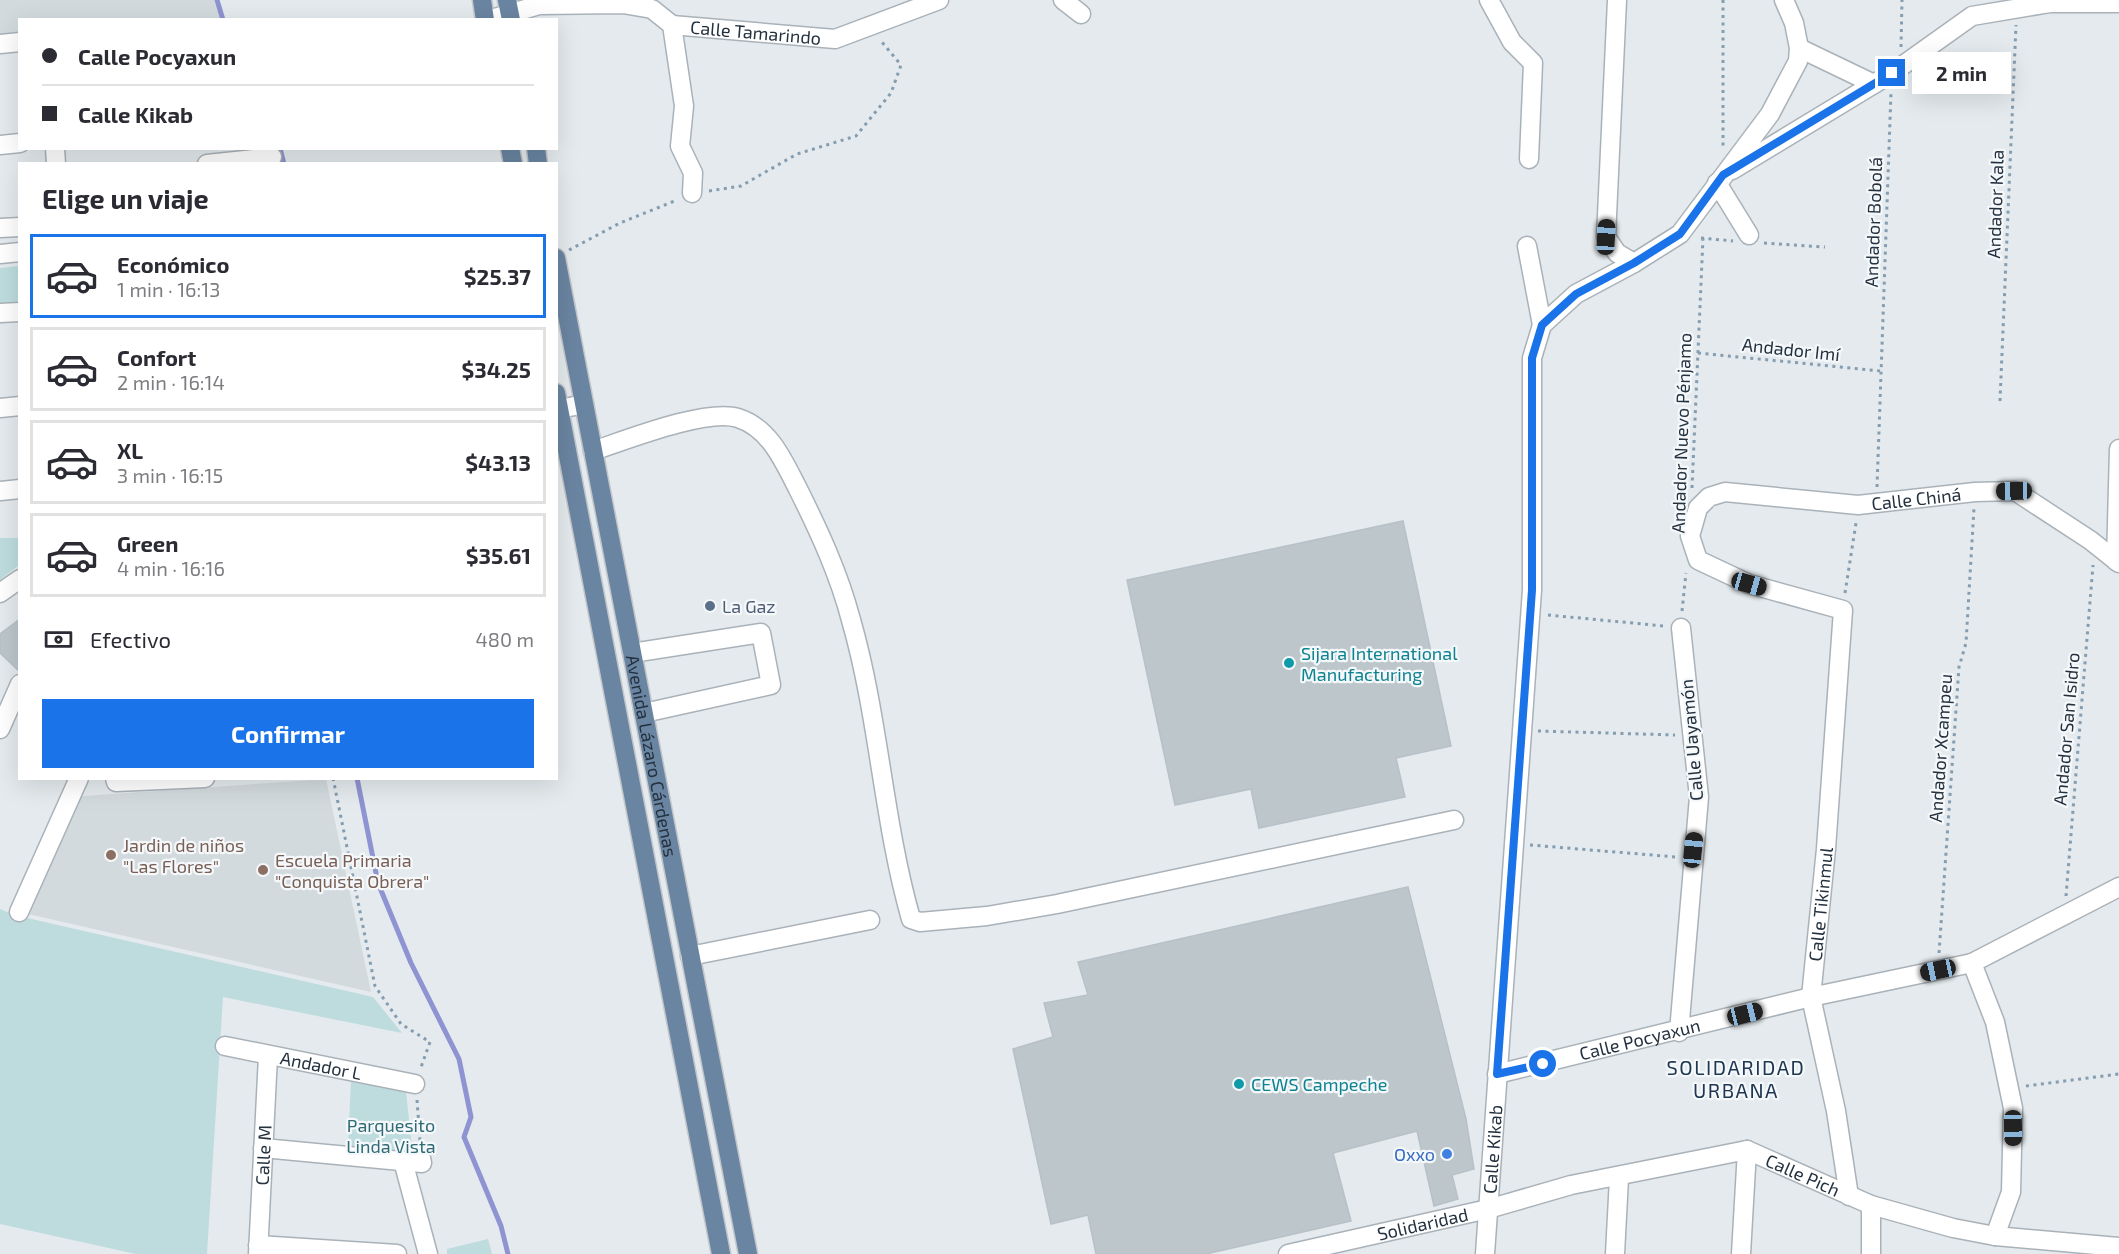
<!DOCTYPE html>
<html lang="es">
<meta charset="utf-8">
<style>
:root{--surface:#fff;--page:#f2f2f3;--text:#2b2b33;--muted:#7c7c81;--line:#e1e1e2;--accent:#1a73e8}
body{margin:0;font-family:"Exo 2",sans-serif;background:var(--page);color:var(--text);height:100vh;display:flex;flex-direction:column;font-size:22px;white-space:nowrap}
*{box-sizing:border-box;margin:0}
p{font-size:20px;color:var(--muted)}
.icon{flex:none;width:33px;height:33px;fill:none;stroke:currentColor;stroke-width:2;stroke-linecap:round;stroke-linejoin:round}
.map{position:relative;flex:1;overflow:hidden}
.side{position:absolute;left:18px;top:162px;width:540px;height:618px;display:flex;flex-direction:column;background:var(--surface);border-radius:0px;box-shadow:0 6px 24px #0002}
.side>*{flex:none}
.top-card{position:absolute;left:18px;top:18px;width:540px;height:132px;border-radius:0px;box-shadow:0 6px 24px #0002;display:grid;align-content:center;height:132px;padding:0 24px;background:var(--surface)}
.end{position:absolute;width:27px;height:27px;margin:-14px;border:8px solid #1a73e8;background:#fff;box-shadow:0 0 0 3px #fff}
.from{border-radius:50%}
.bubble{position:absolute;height:42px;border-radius:0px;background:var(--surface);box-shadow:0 6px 24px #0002;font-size:20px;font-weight:700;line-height:42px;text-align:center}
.car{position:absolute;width:18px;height:36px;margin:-18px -9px;border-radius:8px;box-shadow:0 0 4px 2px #0007;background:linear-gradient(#222 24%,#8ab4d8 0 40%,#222 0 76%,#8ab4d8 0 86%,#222 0)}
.top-card b{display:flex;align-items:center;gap:21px;height:57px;font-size:22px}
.top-card b+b{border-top:2px solid var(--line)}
.top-card i{width:15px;height:15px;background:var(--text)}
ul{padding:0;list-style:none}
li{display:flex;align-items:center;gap:18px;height:84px;margin:0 12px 9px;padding:0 12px;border:3px solid var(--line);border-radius:0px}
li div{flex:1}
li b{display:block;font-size:22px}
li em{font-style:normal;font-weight:700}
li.current{border-color:var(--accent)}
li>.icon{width:54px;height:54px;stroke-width:1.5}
h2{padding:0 24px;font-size:27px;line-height:72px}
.pay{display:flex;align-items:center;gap:15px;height:66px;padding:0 24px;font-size:22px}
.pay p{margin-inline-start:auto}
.button{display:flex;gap:12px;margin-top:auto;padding:12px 24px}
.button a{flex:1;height:69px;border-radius:0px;background:var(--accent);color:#fff;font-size:24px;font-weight:700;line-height:69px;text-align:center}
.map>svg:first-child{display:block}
</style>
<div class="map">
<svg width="2119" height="1254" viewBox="0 0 2119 1254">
<rect width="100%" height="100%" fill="#e4eaed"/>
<path fill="#d2dadd" d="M0 0H214L220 19 20 20 19 42 0 44Z
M326 779 371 992 19 912 69 797Z"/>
<path fill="#bedcde" d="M19 266V311L0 312V268Z
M0 538H20L19 565 0 580Z
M0 909 14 915 373 997 402 1033 223 997 207 1254H136L0 1224Z
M351 1082 406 1091 413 1158 348 1146Z
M488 1239 492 1254H447V1249Z"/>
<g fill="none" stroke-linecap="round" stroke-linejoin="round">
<path stroke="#8e93d1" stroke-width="5" d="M217 0 223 20
M280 148 284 164
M357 778 378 883 411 963 459 1059 471 1117 464 1137 501 1226 508 1254"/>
</g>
<path fill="#bcc6cb" stroke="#b7c1c7" stroke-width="1.5" d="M1403 521 1451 746 1396 758 1405 797 1259 828 1251 789 1175 805 1127 580Z
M20 619V672L0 653V634Z
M1408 887 1466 1119 1474 1169 1452 1175 1458 1199 1434 1206 1417 1131 1333 1153 1351 1221 1206 1254H1096L1088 1215 1051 1224 1013 1049 1053 1037 1044 1003 1088 995 1078 962Z"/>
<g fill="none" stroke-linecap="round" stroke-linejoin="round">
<defs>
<g id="minor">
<path d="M1063 0 1081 14"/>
<path d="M1489 0 1512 42 1533 63 1529 159"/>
<path d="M1617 0 1606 237 1617 253 1634 263"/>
<path d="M488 20 539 5 623 4 652 9 672 25 684 106 680 146 693 173 692 193"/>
<path id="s1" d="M672 25 835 39 939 0"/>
<path d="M0 44 20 42"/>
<path d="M1799 48 1874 84"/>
<path d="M0 145 20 143"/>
<path d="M55 148 56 164"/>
<path d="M207 164 272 157"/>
<path d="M1732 170 1892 73 1972 16 2050 3H2119"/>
<path d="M1717 183 1749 235"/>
<path d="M0 228 20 227"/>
<path d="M1527 246 1542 325"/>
<path d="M0 254 20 252"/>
<path d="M0 313 20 312"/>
<path d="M0 408 20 406"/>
<path d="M560 409 584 404"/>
<path d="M593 451C626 440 707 408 738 418 770 428 784 462 798 489 819 531 839 574 851 620 879 717 883 821 911 919L920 922 987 916 1057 904 1454 820"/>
<path d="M0 491 20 489"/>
<path d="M2116 561 2119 449"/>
<path d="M0 593 20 579"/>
<path d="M632 653 761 633 771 685 644 713"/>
<path d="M0 729 20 684"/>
<path d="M115 778 116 782 205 778"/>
<path d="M19 912 79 778"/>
<path d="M690 956 870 920"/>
<path d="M1972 963 1995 1022 2013 1108 2011 1192 1995 1236"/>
<path d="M1679 1032 1699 797 1681 628"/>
<path id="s2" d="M225 1046 415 1084"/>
<path id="s3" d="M1497 1074 1811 997 1972 963 2119 887"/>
<path d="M263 1148 422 1163 421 1158"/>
<path d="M403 1161 428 1254"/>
<path id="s4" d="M1849 1196 1836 1111 1811 997 1826 849 1843 610 1749 584 1698 560 1690 536 1698 508 1709 497 1725 492 1858 505 1975 492 2015 491 2090 540 2119 563"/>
<path d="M258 1245 397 1254"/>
<path id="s5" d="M258 1254 268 1056"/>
<path id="s6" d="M1288 1254 1488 1209 1571 1185 1747 1150 1871 1205 1953 1228 1995 1236 2119 1247"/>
<path id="s7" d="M1485 1254 1532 590V358L1542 325 1576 294 1634 263 1680 234 1770 114 1798 61 1799 48 1794 23 1784 0"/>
<path d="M1615 1254 1619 1178"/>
<path d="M1741 1254 1747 1150"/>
<path d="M1871 1254V1205"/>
</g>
<g id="major">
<path d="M482 0 485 20"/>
<path d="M507 0 511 20"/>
<path d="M510 148 513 164"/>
<path d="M536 148 538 164"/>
<path id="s8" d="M556 258 748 1254"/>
<path d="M556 393 721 1254"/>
</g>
</defs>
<use href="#minor" stroke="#aab2b9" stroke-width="21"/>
<use href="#major" stroke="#c2c5c9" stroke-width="21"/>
<path stroke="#859db0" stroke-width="3" stroke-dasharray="3 4.5" stroke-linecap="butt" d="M1723 0V148
M1901 47 1902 0
M709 191 741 186 797 154 856 136 891 93 901 65 881 41
M1701 238 1733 241
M1764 243 1825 247
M569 250 620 223 677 200
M1698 353 1881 371
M2000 401 2016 25
M1877 487 1891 92
M1692 488 1703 238
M1845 593 1856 523
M1682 611 1686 573
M1548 615 1664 626
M1538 731 1675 735
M333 778 375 986 401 1024 430 1042 420 1070
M1530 845 1676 857
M2066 896 2093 565
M1939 953 1959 667 1966 643 1974 508
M2026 1086 2119 1074
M417 1100 420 1141"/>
<use href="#minor" stroke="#fff" stroke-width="18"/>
<use href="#major" stroke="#6a85a2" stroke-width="18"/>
</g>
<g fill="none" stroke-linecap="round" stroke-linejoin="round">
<path stroke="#1a73e8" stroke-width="8" d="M1543 1064 1497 1074 1532 590V358L1542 325 1576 294 1634 263 1680 234 1723 175 1892 73"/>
</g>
<circle fill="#5c6f8a" stroke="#f5f8fa" stroke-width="2" cx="710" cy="606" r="6"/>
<g fill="#0f9aa8" stroke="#f5f8fa" stroke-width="2">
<circle cx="1289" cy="663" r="6"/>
<circle cx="1239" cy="1084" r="6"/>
</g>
<g fill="#8d6e63" stroke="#f5f8fa" stroke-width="2">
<circle cx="111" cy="855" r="6"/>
<circle cx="263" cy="870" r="6"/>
</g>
<circle fill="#3f7fe0" stroke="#f5f8fa" stroke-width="2" cx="1447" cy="1154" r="6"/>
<g text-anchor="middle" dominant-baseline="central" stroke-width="4.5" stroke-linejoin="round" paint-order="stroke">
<g font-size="18" fill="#24313f" stroke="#f5f8fa">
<text stroke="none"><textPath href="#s1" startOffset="84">Calle Tamarindo</textPath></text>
<text transform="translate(1995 204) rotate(-88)">Andador Kala</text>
<text transform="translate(1873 222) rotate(-88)">Andador Bobolá</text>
<text transform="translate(1791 349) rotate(6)">Andador Imí</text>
<text transform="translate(1681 433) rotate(-88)">Andador Nuevo Pénjamo</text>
<text stroke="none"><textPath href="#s4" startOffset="1024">Calle Chiná</textPath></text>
<text transform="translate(2066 729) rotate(-85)">Andador San Isidro</text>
<text transform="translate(1691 740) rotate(-95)">Calle Uayamón</text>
<text transform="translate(1940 748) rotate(-86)">Andador Xcampeu</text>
<text stroke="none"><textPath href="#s8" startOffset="507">Avenida Lázaro Cárdenas</textPath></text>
<text stroke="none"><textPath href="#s4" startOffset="296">Calle Tikinmul</textPath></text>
<text stroke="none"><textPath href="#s3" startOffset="147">Calle Pocyaxun</textPath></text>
<text stroke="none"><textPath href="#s2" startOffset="98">Andador L</textPath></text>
<text stroke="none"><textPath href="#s7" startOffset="105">Calle Kikab</textPath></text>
<text stroke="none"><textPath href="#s5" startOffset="99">Calle M</textPath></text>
<text stroke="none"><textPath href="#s6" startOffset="532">Calle Pich</textPath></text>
<text stroke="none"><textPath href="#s6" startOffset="138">Solidaridad</textPath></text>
</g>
<g font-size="18" fill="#4e5e75" stroke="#f5f8fa" text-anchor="start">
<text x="722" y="606">La Gaz</text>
</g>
<g font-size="18" fill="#0d838f" stroke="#f5f8fa" text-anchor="start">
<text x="1301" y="653">Sijara International<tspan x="1301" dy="21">Manufacturing</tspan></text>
<text x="1251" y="1084">CEWS Campeche</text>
</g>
<g font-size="18" fill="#785e54" stroke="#f5f8fa" text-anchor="start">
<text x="123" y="845">Jardin de niños<tspan x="123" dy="21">"Las Flores"</tspan></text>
<text x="275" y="860">Escuela Primaria<tspan x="275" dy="21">"Conquista Obrera"</tspan></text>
</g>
<g font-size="18" fill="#2f6a75" stroke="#f5f8fa">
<text x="391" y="1125">Parquesito<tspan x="391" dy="21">Linda Vista</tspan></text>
</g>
<g font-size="18" fill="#366cbe" stroke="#f5f8fa" text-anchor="end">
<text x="1435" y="1154">Oxxo</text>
</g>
<g font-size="20" letter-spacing="1.5" fill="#203751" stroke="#f5f8fa">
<text x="1736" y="1067">SOLIDARIDAD<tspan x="1736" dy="23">URBANA</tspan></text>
</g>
</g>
</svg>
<i class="end from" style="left:1543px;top:1064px"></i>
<i class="end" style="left:1892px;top:73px"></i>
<div class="bubble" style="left:1912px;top:52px;width:99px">2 min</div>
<i class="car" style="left:1606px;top:237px;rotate:3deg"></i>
<i class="car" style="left:2014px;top:491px;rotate:269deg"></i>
<i class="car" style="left:1749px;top:584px;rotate:106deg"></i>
<i class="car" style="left:1693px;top:850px;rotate:6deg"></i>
<i class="car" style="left:1938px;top:970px;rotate:258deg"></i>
<i class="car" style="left:1745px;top:1014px;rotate:76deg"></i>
<i class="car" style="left:2013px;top:1128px;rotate:179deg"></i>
<div class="top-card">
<b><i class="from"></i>Calle Pocyaxun</b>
<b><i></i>Calle Kikab</b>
</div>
<section class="side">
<h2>Elige un viaje</h2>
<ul>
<li class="current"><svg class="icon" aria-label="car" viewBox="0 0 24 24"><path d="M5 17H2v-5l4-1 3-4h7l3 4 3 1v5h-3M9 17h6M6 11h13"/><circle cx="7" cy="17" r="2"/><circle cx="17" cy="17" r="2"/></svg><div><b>Económico</b><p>1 min · 16:13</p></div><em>$25.37</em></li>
<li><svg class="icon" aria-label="car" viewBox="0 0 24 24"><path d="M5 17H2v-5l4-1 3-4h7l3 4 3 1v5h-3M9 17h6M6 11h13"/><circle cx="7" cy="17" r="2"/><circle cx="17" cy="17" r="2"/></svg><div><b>Confort</b><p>2 min · 16:14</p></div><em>$34.25</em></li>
<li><svg class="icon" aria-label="car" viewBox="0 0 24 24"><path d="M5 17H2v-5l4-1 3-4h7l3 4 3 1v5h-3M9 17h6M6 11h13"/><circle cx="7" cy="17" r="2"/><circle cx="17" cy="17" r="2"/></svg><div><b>XL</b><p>3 min · 16:15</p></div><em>$43.13</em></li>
<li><svg class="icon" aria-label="car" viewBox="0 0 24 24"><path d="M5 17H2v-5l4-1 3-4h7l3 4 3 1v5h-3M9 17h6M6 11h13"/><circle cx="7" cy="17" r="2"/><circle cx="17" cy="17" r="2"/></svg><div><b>Green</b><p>4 min · 16:16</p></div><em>$35.61</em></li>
</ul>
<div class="pay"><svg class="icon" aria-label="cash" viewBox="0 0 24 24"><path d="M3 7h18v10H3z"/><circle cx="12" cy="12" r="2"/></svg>Efectivo<p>480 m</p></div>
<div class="button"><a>Confirmar</a></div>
</section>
</div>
